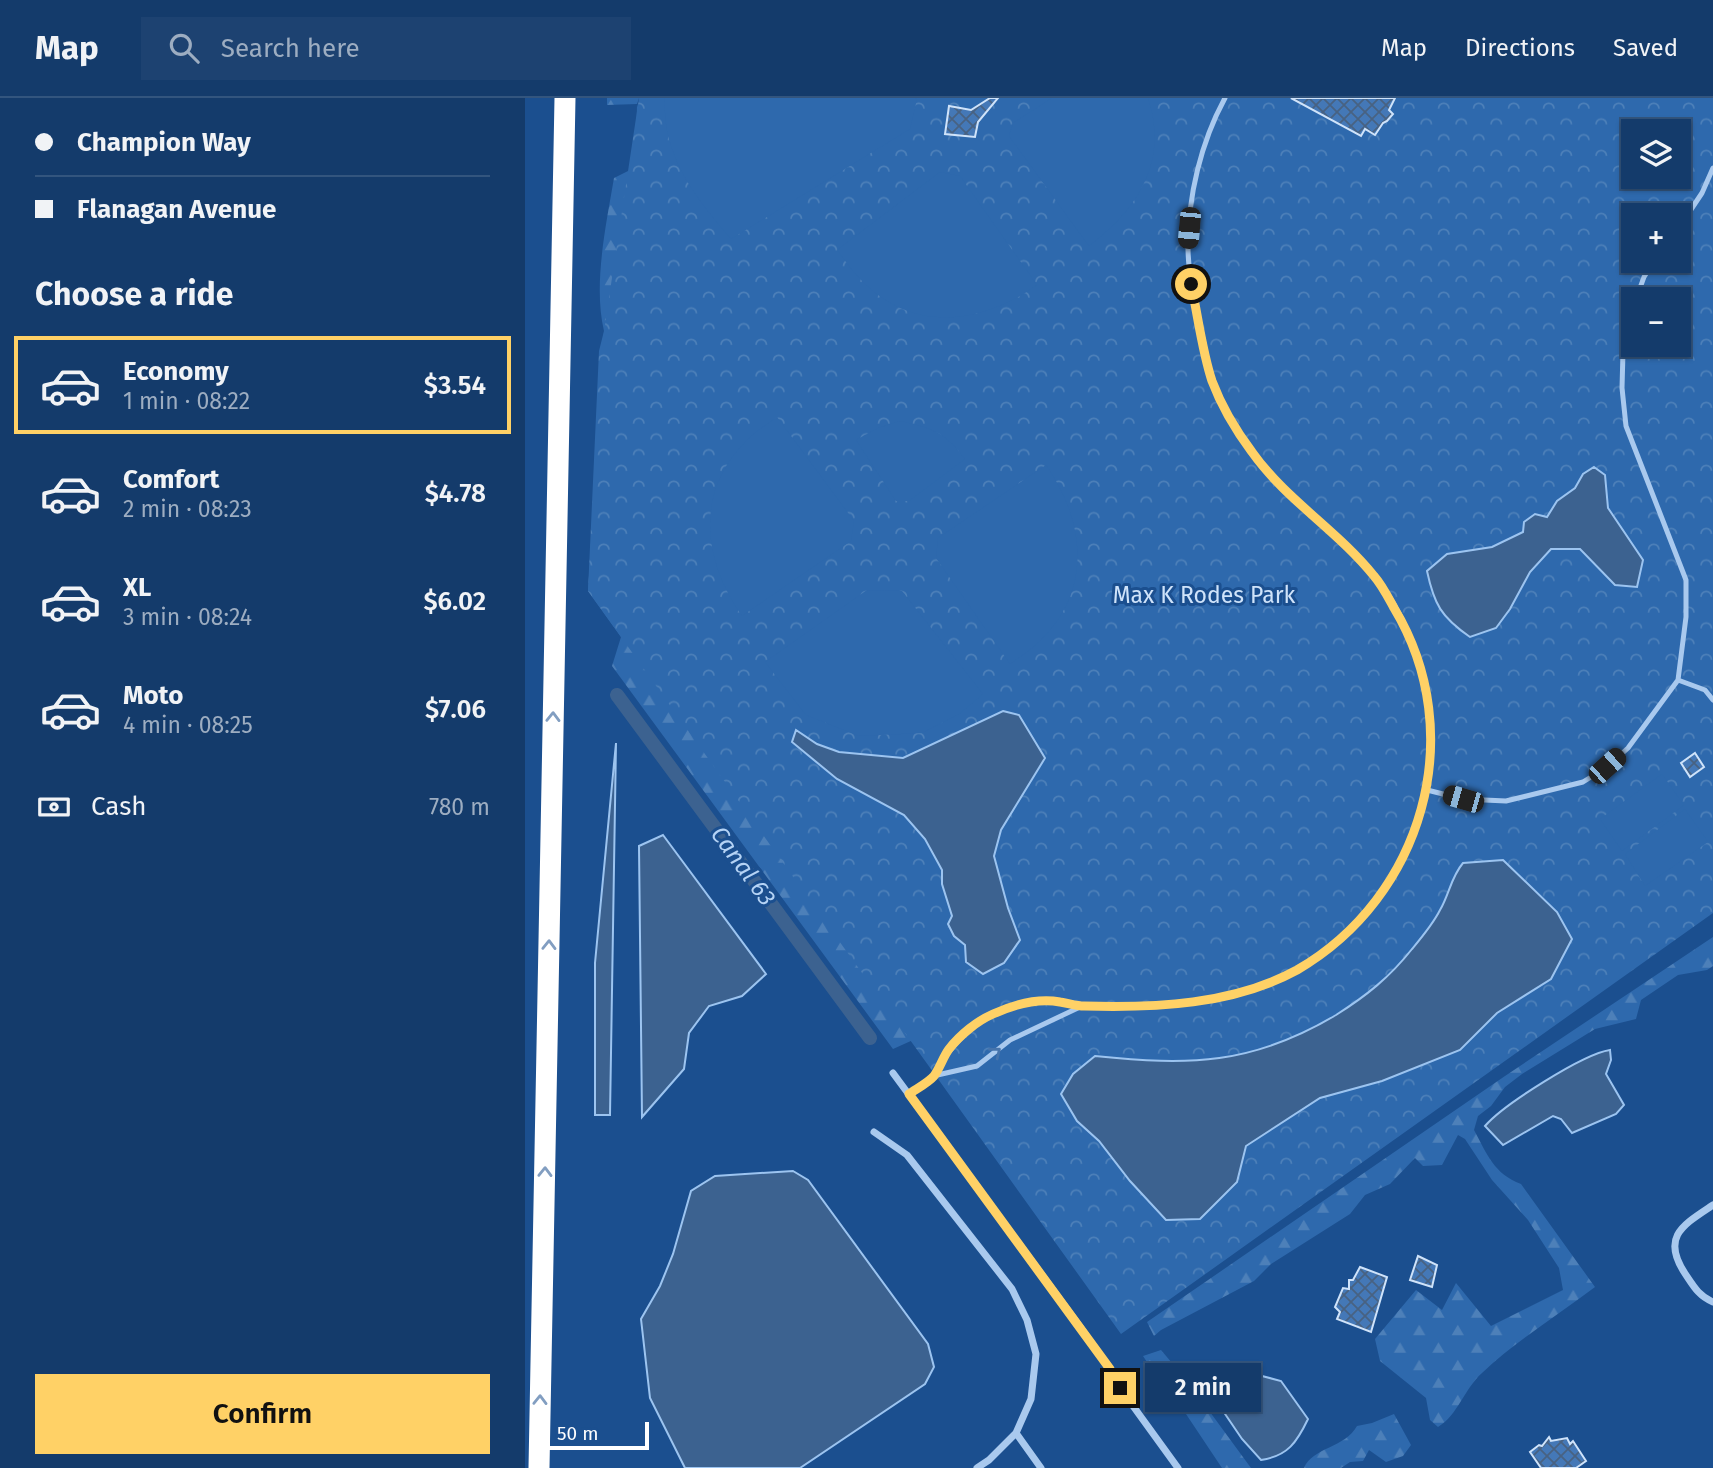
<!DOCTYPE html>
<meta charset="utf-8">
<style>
:root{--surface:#143b6b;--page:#1d4271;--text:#f1f3f6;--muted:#9dadc1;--line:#33557e;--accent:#ffd166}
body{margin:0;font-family:"Fira Sans",sans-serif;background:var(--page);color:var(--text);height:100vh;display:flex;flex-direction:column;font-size:26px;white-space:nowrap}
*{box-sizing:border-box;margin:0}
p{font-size:23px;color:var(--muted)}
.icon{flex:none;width:38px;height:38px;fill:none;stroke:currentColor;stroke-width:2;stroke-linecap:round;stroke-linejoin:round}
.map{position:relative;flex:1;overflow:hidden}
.sheet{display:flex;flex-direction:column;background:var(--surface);width:525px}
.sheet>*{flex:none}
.top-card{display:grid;align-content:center;height:154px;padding:0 35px;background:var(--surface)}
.controls{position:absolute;left:1096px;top:21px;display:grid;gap:14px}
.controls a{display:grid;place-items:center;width:70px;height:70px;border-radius:0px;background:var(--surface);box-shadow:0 2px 5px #0004,0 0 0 2px var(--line);font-size:35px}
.scale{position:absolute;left:21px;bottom:18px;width:103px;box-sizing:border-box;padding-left:7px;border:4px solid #fff;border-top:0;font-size:19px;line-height:24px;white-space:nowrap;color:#fff;-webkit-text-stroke:5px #1b4f8f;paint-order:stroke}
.end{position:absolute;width:32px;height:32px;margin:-16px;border:9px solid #ffd166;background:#111;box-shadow:0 0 0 4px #111}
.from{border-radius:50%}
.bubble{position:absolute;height:49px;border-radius:0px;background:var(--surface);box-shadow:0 2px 5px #0004,0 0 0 2px var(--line);font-size:23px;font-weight:600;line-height:49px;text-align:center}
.car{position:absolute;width:21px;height:42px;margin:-21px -10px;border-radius:9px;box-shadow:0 0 5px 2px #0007;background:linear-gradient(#222 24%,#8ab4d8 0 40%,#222 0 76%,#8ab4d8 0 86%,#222 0)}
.top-card b{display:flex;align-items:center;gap:24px;height:66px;font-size:26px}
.top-card b+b{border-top:2px solid var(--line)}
.top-card i{width:18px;height:18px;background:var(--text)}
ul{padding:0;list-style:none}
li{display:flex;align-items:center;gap:21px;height:98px;margin:0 14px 10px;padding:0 21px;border:4px solid transparent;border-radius:0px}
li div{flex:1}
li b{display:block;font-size:26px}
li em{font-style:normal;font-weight:600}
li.on{border-color:var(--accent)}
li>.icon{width:63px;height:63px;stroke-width:1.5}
h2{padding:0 35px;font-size:32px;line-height:84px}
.pay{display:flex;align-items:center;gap:18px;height:77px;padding:0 35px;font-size:26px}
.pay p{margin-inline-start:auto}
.action{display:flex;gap:14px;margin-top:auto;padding:14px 35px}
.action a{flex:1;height:80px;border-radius:0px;background:var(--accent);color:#111;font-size:28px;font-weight:600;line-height:80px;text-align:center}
header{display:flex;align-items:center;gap:42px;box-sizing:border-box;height:98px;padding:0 35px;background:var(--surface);border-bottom:2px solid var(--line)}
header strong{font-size:33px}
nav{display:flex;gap:38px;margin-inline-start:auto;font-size:24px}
.search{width:490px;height:63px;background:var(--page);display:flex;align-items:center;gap:18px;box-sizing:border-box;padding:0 24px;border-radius:0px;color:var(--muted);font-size:26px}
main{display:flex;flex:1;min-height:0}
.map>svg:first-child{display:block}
</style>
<header>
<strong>Map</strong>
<div class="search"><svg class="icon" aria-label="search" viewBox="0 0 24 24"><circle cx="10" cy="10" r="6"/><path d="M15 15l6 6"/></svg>Search here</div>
<nav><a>Map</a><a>Directions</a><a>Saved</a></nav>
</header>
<main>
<section class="sheet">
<div class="top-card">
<b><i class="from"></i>Champion Way</b>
<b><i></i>Flanagan Avenue</b>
</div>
<h2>Choose a ride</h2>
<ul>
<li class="on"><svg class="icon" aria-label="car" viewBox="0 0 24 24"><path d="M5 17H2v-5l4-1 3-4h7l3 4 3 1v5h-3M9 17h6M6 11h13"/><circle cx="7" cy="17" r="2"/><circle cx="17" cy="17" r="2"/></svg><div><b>Economy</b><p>1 min · 08:22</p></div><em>$3.54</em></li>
<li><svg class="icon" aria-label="car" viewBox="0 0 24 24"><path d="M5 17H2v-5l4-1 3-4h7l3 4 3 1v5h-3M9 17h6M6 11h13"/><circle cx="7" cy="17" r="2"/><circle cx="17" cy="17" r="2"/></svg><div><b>Comfort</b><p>2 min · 08:23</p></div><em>$4.78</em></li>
<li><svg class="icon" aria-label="car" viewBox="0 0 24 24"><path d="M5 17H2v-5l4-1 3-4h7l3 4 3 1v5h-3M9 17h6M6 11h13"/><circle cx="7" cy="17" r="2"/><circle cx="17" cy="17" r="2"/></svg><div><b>XL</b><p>3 min · 08:24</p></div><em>$6.02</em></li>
<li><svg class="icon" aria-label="car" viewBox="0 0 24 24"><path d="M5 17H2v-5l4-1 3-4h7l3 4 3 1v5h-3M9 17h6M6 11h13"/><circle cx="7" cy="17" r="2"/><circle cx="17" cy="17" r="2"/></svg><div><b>Moto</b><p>4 min · 08:25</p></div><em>$7.06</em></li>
</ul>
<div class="pay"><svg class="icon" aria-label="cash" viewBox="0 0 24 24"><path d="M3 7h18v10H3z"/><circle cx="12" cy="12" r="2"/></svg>Cash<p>780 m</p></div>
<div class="action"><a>Confirm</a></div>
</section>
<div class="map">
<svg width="1188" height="1370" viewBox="0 0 1188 1370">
<defs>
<pattern id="forest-firs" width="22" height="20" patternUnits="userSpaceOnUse" patternTransform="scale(1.75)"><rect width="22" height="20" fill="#2e69ad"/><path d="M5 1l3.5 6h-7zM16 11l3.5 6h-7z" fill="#4d80b9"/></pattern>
<pattern id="park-crowns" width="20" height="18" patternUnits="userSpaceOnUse" patternTransform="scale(1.75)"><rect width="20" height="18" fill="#2e69ad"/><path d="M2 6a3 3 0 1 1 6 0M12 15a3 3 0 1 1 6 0" fill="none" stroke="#4d80b9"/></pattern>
<pattern id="building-cross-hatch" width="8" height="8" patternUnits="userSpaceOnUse" patternTransform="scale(1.75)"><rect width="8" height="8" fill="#4478b7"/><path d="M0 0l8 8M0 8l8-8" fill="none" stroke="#486282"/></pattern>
</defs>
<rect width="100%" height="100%" fill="#1b4f8f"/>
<path fill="url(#forest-firs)" d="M82 0H114L112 6 388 942 368 951 87 568 96 539 63 493 79 233C68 187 81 127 89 80L111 69 112 6 82 7Z
M1188 839V868L1182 872 1153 877 1116 902 1111 921 1070 931 997 976 980 989 966 1008 953 1018 949 1032C962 1056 969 1076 996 1086L1070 1189C1032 1218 992 1242 957 1275 939 1291 933 1317 913 1329L905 1322 901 1300 855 1263 850 1241 891 1192 917 1212 931 1185 966 1228 1038 1192 1034 1170 1003 1122 967 1082 940 1041 933 1037 917 1067 898 1068 890 1060 865 1086 840 1097 825 1116 746 1166 729 1183 636 1232 629 1238 622 1224 980 978Z
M636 1252 663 1284 726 1370H697L657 1310 638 1288 618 1258Z
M869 1316 886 1347 878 1358 861 1364 844 1352 838 1363 825 1364 816 1370H779C788 1349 820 1350 832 1328L847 1325Z"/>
<path fill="url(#park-crowns)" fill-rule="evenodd" d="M114 0H1188V815L596 1236 63 493 74 253 79 233ZM1108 33H1153V79H1108ZM1108 117H1153V163H1108ZM1108 201H1153V247H1108Z"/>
<path fill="#2e69ad" d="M139 0H390L392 1 385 31 206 141C178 108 151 76 142 33 140 23 140 11 139 0Z
M527 0H623C644 63 613 111 564 148L484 38 488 25Z
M415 74 435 78 512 187C456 227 387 235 336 182 327 173 320 162 312 152Z
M252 319 329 423 326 443 217 518C178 462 169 394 222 342 231 333 242 326 252 319Z
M375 323C407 330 420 334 440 361L384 403H371L331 342 353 330Z
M521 367C560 423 568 492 515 543 506 552 495 559 485 566L411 460 413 440Z
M342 492 377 493 458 596 434 616 397 635 334 638 281 617 240 564Z
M1137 676 1159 707 1097 753 1075 721Z
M1160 711 1183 744 1120 788 1100 756Z"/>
<path fill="#3c6290" stroke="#9cc4f0" stroke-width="2" d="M1069 369 1080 377 1083 410 1118 462 1112 489 1090 487 1055 451H1026L1005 474 985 511 971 530 945 539C916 519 909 506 902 473L922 456 967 449 998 434 999 424 1010 416 1022 419 1032 403 1050 390 1058 376Z
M478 613 494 617 520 660 476 732 469 758 483 810 495 842 479 865 458 876 441 864 440 847 429 838 423 826 427 818 417 786V772L400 741 379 717 312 681 267 644 271 632 292 646 314 654 378 660Z
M91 645 85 1017H70V865Z
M138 737 241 876 217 898 184 908 164 935 159 971 117 1019 114 748Z
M978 762 1032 814 1047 841 1026 881 972 915 935 952 857 983 795 1000 721 1048 712 1084 675 1121 641 1122 605 1083 574 1043 552 1023 536 996 548 976 570 958C664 968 727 967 811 917 841 898 865 879 887 851 897 839 908 826 915 812 924 797 926 779 938 765Z
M1085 952 1086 962 1081 976 1099 1007 1091 1016 1047 1035 1036 1021 1028 1018 978 1047 960 1028C978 1007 1058 956 1085 952Z
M268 1073 283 1082 403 1246 409 1269 400 1286 275 1370H160L125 1300 116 1221 135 1188 148 1156 166 1093 190 1078Z
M737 1278 756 1283 783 1321C772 1344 763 1358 736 1362L717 1341 696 1310Z"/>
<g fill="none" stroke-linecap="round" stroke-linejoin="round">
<path stroke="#3c6290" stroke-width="14" d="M92 597 345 940"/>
</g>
<path fill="url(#building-cross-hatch)" stroke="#cfe3fa" stroke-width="2" d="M465 0H473L453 24 450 39 420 36 424 8 446 12Z
M766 0H870L864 12 868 16 862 23 858 25 850 37 840 31 836 38Z
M1170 655 1179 669 1165 679 1156 665Z
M893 1158 912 1167 907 1189 885 1182Z
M835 1169 862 1179 846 1234 812 1221 815 1214 810 1209 818 1190 824 1191V1182H828Z
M1024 1339 1026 1343 1042 1340 1045 1346 1048 1343 1061 1363 1051 1370H1016L1005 1354 1014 1347 1017 1348Z"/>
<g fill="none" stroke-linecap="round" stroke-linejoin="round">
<path stroke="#a9c9ee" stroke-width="5" d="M1153 131 1177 95 1188 70
M1111 201 1119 179 1129 163
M1153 582 1180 592 1188 602
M902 692 938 701 981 703 1058 684 1082 669 1103 650 1153 582 1161 519V482L1101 328 1097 290 1098 254 1108 211
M408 978C426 947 449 921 485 910 499 905 518 901 533 903 548 905 560 908 575 908 610 907 646 907 681 903 773 890 851 825 887 740 922 656 906 552 851 479 840 465 825 451 812 438 799 425 783 414 769 402 753 388 739 372 727 355 713 335 693 303 687 280 682 265 680 248 676 232 670 205 663 177 663 149 663 98 676 44 700 0
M384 996 408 978 452 968 485 942 555 909"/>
<path stroke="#a9c9ee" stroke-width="7" d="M368 975 553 1226 585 1271 595 1290 653 1370
M349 1034 382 1057 487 1191 502 1222 511 1256 506 1301 491 1335 464 1362 452 1370
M1188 1107C1158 1127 1135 1139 1161 1177 1169 1189 1174 1198 1188 1204
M491 1335 516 1370"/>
<path stroke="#fff" stroke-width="21" d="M14 1370 40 0"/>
</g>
<defs><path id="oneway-chevron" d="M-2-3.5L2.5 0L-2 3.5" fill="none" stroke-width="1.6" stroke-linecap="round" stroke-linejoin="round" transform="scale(1.75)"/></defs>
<g stroke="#829ec1">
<use href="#oneway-chevron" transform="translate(28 619) rotate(-89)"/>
<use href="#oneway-chevron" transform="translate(24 847) rotate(-89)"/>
<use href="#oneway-chevron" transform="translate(20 1074) rotate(-89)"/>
<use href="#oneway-chevron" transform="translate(15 1302) rotate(-89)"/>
</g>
<use stroke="#4674ac" href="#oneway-chevron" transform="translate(471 954) rotate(-39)"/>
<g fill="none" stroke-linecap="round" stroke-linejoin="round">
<path stroke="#ffd166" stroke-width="9" d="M595 1290 585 1271 384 996C391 991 403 985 409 978 415 970 418 959 424 951 435 937 452 923 468 916 488 907 513 900 535 904 543 905 551 908 559 908 630 910 708 907 772 872 898 799 945 636 869 510 863 499 857 487 849 478 812 432 761 402 727 354 712 334 696 307 687 283 677 253 673 218 666 186"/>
</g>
<g text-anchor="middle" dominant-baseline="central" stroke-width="6" stroke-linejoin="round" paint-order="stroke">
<g font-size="23" fill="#cfe3fa" stroke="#1b4f8f">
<text x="679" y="497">Max K Rodes Park</text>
</g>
<g font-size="24" font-style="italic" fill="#b5d3f5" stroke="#1b4f8f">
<text transform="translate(218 768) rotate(54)">Canal 63</text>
</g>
</g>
</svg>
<div class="controls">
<a><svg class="icon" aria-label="layers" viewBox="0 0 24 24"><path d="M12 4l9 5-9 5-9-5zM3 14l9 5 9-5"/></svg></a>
<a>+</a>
<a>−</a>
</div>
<div class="scale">50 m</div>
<i class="end from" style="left:666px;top:186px"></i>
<i class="end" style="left:595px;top:1290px"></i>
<div class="bubble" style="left:620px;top:1265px;width:116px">2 min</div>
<i class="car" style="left:664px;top:130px;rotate:185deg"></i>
<i class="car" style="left:1082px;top:668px;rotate:48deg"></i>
<i class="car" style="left:938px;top:701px;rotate:286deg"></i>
</div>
</main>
